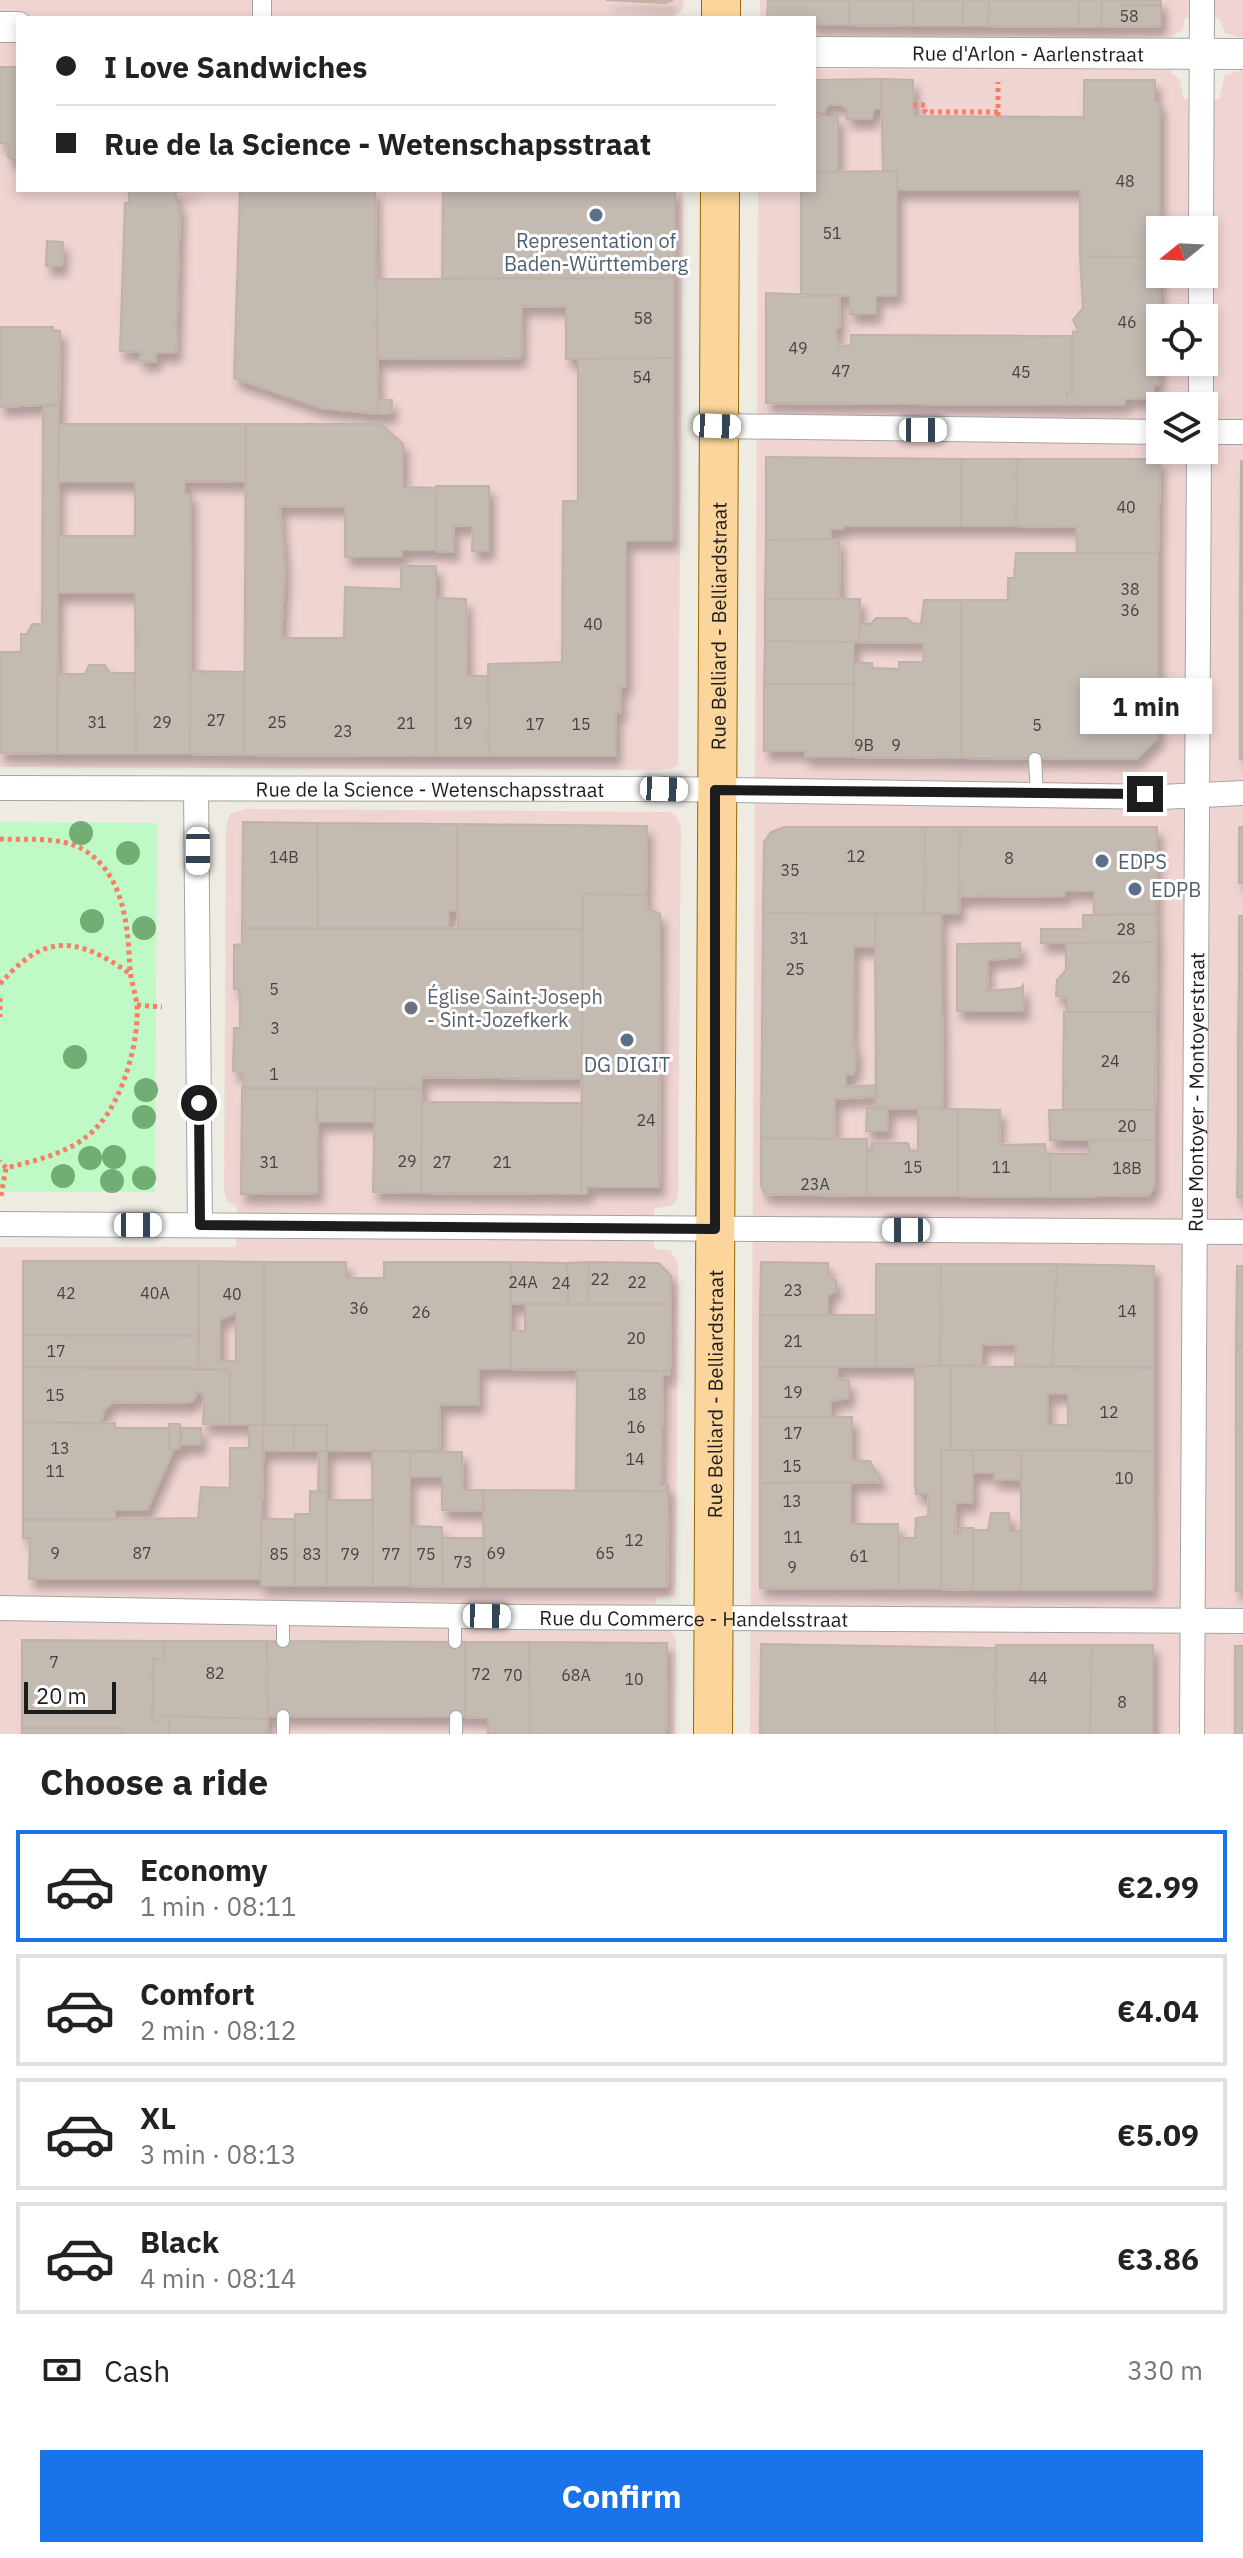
<!DOCTYPE html>
<meta charset="utf-8">
<style>
:root{--surface:#fff;--page:#f2f2f2;--text:#222;--muted:#767676;--line:#e0e0e0;--accent:#1a73e8}
body{margin:0;font-family:"IBM Plex Sans",sans-serif;background:var(--page);color:var(--text);height:100vh;display:flex;flex-direction:column;font-size:30px;white-space:nowrap}
*{box-sizing:border-box;margin:0}
p{font-size:26px;color:var(--muted)}
.icon{flex:none;width:44px;height:44px;fill:none;stroke:currentColor;stroke-width:2;stroke-linecap:round;stroke-linejoin:round}
.map{position:relative;height:1734px;overflow:hidden}
.side{display:flex;flex-direction:column;background:var(--surface);flex:1}
.side>*{flex:none}
.guide{position:absolute;left:16px;top:16px;width:800px;height:176px;border-radius:0px;box-shadow:0 4px 12px #0003;display:grid;align-content:center;height:176px;padding:0 40px;background:var(--surface)}
.needle{width:52px;rotate:252deg}
.buttons{position:absolute;left:1146px;top:216px;display:grid;gap:16px}
.buttons a{display:grid;place-items:center;width:72px;height:72px;border-radius:0px;background:var(--surface);box-shadow:0 4px 12px #0003;font-size:40px}
.scale{position:absolute;left:24px;bottom:20px;width:92px;box-sizing:border-box;padding-left:8px;border:4px solid #1d1d1d;border-top:0;font-size:22px;line-height:28px;white-space:nowrap;color:#1d1d1d;-webkit-text-stroke:6px #fff;paint-order:stroke}
.end{position:absolute;width:36px;height:36px;margin:-18px;border:10px solid #1d1d1d;background:#fff;box-shadow:0 0 0 4px #fff}
.from{border-radius:50%}
.bubble{position:absolute;height:56px;border-radius:0px;background:var(--surface);box-shadow:0 4px 12px #0003;font-size:26px;font-weight:800;line-height:56px;text-align:center}
.car{position:absolute;width:24px;height:48px;margin:-24px -12px;border-radius:10px;box-shadow:0 0 6px 2px #0007;background:linear-gradient(#fff 24%,#345 0 40%,#fff 0 76%,#345 0 86%,#fff 0)}
.guide b{display:flex;align-items:center;gap:28px;height:76px;font-size:30px}
.guide b+b{border-top:2px solid var(--line)}
.guide i{width:20px;height:20px;background:var(--text)}
ul{padding:0;list-style:none}
li{display:flex;align-items:center;gap:24px;height:112px;margin:0 16px 12px;padding:0 24px;border:4px solid var(--line);border-radius:0px}
li div{flex:1}
li b{display:block;font-size:30px}
li em{font-style:normal;font-weight:800}
li.active{border-color:var(--accent)}
li>.icon{width:72px;height:72px;stroke-width:1.5}
h2{padding:0 40px;font-size:36px;line-height:96px}
.pay{display:flex;align-items:center;gap:20px;height:88px;padding:0 40px;font-size:30px}
.pay p{margin-inline-start:auto}
.primary-button{display:flex;gap:16px;margin-top:auto;padding:16px 40px}
.primary-button a{flex:1;height:92px;border-radius:0px;background:var(--accent);color:#fff;font-size:32px;font-weight:800;line-height:92px;text-align:center}
.map>svg:first-child{display:block}
</style>
<div class="map">
<svg width="1243" height="1734" viewBox="0 0 1243 1734">
<defs>
<filter id="shadow"><feDropShadow dx="5" dy="9" stdDeviation="4" flood-color="#0004"/></filter>
</defs>
<rect width="100%" height="100%" fill="#eeebe3"/>
<path fill="#efd4d2" fill-rule="evenodd" d="M0 0H684L682 10 671 18H18V190H683L678 765 672 769 651 770 0 767Z
M760 0H1243V38L1225 33 1219 18H1185L1183 29 1172 37 814 36V18H760Z
M814 69 1169 70 1180 80 1184 99H1219L1225 75 1243 70V1734H750L758 190H814ZM1160 230H1204V274H1160ZM1160 318H1204V362H1160ZM1160 406H1204V450H1160Z
M246 809 671 812 677 818 681 827 678 1197 673 1205 654 1209V1249L670 1250 678 1263 676 1585 674 1595 656 1598 655 1622 667 1624 676 1640 675 1734H0V1247H236L237 1206 227 1201 224 1191 226 828 230 814Z"/>
<path fill="#bff9c6" d="M0 822 157 823 155 1192H0Z"/>
<path fill="#c3bab2" stroke="#c0b2a5" stroke-width="2" fill-rule="evenodd" filter="url(#shadow)" d="M606 0H673L666 3Z
M768 0H849V25H814V18H767Z
M849 0H913V26L849 25Z
M913 0H963V26H913Z
M963 0H989L988 26H963Z
M989 0H1079V27L988 26Z
M1079 0H1102L1101 27H1079Z
M1102 0H1121V5L1161 6V26L1101 27Z
M1121 0H1161V6L1121 5Z
M0 67H18V162L8 157 9 144 0 143Z
M881 79V109H874L871 119H847V108L840 104 828 105 824 113H814V80Z
M881 79 913 80 914 116 1084 117V80H1155V102H1160V258L1080 256V190H897V171H883Z
M814 116H838V172H814Z
M897 171V296H876V314H850V296H801V190H814V172Z
M120 190H194L176 192V205H180L176 353H155L156 362 139 361 141 352 120 351 125 203H129V190Z
M240 190H375L378 414 321 408 234 378Z
M443 190H675L674 278H442Z
M47 241 63 242 62 266H46Z
M1080 256 1160 258 1159 385H1154V399H1125V404L1067 405V393H1072L1073 332H1079L1073 320 1083 308Z
M674 278V358L566 359V307L522 306 521 358 378 359 376 279Z
M766 293 840 296 839 328H835L839 347 851 345V335L1072 336V393H1067V405L766 403Z
M0 327H53V330L60 331 59 404 0 407Z
M674 358 673 541H626V687H620L621 713H616V756H489L488 664 562 662 563 501H578V359Z
M378 400H392L391 414H378Z
M59 404 57 754 0 753V652H21V634H27L32 624H42L43 407Z
M59 424H246V482L185 481V494H191L190 754H136L135 593H58V536H135V482H58Z
M246 424H381L403 444V487L436 488V550H402V557H345V507L280 506 285 571 281 638H344L345 587 401 589V566H436V756L244 755Z
M766 457 961 459V526H844V529H831V539L766 540Z
M961 459H1017L1016 526H961Z
M1017 459H1160L1158 553H1077L1076 527 1016 526Z
M1241 461H1243V610H1240Z
M436 486H489V551H472L473 526 453 525 454 552 436 551Z
M839 539 840 599H765L766 540Z
M1016 553H1158V738L1136 759 961 758V600H1008V578H1014Z
M437 598 466 599 467 676H488L489 756H436Z
M765 599H860L859 642 765 641Z
M924 600H961V758L853 757 854 663H872V668L899 669V662H923L924 643 859 642 860 624H871L876 618H907L912 623 921 624Z
M1240 610H1243V759H1240Z
M765 641 854 642V684H764Z
M89 665H105L110 673H135L136 754H57L58 674H85Z
M190 671 244 672V755L190 754Z
M764 684H854L853 757H805V751H764Z
M243 822 317 823 318 928H242Z
M317 823 457 824V911H449V928H318Z
M457 824 647 826 646 895 583 894 582 929 458 928Z
M784 827H925L924 914 763 913 764 842 771 832Z
M925 827H960L959 914H924Z
M960 827H1157L1156 914 1094 915V891H1065V896L959 897Z
M1239 827H1243V883H1239Z
M583 894 646 895 647 908 660 914 659 1187H587V1194H581Z
M763 913 875 914V947H854L853 1046H856V1066L853 1075H846V1087L876 1085 877 1096 835 1099 834 1139 761 1138Z
M941 913 943 1108 876 1109 875 914Z
M1156 914 1157 942 1041 943V929H1083V915Z
M1239 916H1243V975H1239Z
M242 928 582 929V1079L422 1077V1089L243 1088 244 1074 233 1071 234 1028H240V989H234V945L242 944Z
M1157 942 1156 1012H1067V998L1056 996 1057 980 1066 970V943Z
M1020 943V957L988 960 987 991 1021 988 1023 985 1024 1011H957V944Z
M1239 975H1243V1044H1238Z
M1064 1012H1156L1155 1110 1063 1109Z
M1238 1044H1243V1141H1238Z
M242 1088H317L318 1193 241 1194Z
M317 1088H375L374 1122H316Z
M375 1088 422 1089 421 1193 373 1192Z
M422 1102 582 1103 581 1194 421 1193Z
M867 1108H888V1131H866Z
M918 1108 958 1109V1196H867V1154L872 1153V1143H906L909 1144V1150L918 1151Z
M958 1109 1000 1110 999 1145 1045 1144 1046 1154H1050V1197L958 1196Z
M1049 1110H1155V1140H1050Z
M761 1138 867 1139V1196L765 1194 761 1186Z
M1155 1140V1184L1149 1195 1050 1197V1154H1089V1141Z
M1238 1141H1243V1197H1237Z
M23 1261H199V1336L23 1335Z
M199 1261 264 1262V1425H230V1370L198 1368ZM236 1313V1361H220V1319Z
M264 1262H346V1278H384V1262H511V1369H479V1405L440 1404 439 1451H327V1425H264Z
M511 1262 567 1263 568 1304H511Z
M589 1262 659 1263 671 1276V1304H588Z
M589 1262 588 1304H568L567 1263Z
M761 1262 828 1263V1275L836 1280V1291L828 1295V1315H760Z
M876 1264H941L940 1366 876 1367Z
M941 1264H1057L1052 1366H1015L1016 1345 982 1344V1365L940 1366Z
M1057 1264 1154 1266V1368L1052 1366Z
M1237 1266H1243V1345H1236Z
M525 1304H671L670 1371 511 1369V1331H525Z
M760 1315H876V1367H760Z
M23 1335 199 1336 198 1368 23 1367Z
M1236 1345H1243V1428H1236Z
M915 1366H951V1450H941V1589H899V1538H915L916 1518 928 1516 929 1494H916L915 1485Z
M951 1366 1154 1368V1451L951 1450ZM1048 1394H1068V1425H1048Z
M23 1367 230 1370V1425L203 1424 204 1396 198 1391 193 1401 187 1403 113 1402 104 1410 101 1424 23 1422Z
M760 1367H838V1378L849 1381V1398L830 1401 831 1417H760Z
M577 1370 670 1371V1375H663L661 1485H668V1491H576Z
M760 1417H852V1460L870 1461 882 1482 760 1483Z
M23 1422 115 1423V1428H169V1449H174L147 1510H115V1520H23Z
M169 1424H180V1449H169Z
M249 1425H264L260 1579H29L30 1538H23V1520L198 1518 201 1487 230 1488V1448H249Z
M264 1425H294V1451H262Z
M294 1425H327V1451H294Z
M182 1428H201V1445H181Z
M1236 1428H1243V1591H1236Z
M941 1450H973V1503H956L955 1534H960L961 1528H973V1590L941 1589Z
M973 1450H1021L1022 1480H994V1473H973Z
M1021 1450 1154 1451 1153 1590H1021Z
M319 1451H327V1492L318 1491Z
M372 1451 410 1452V1586H373Z
M410 1452H462L463 1490H483L484 1511 442 1510V1477H410Z
M851 1482V1524H898L899 1589 760 1588V1483Z
M483 1490 668 1491 667 1587H484Z
M310 1491 327 1492V1586H295V1514H310Z
M327 1500H373V1586H327Z
M991 1513H1009L1010 1531H1021V1590H973V1530H988Z
M261 1519H295V1586H261Z
M410 1526 442 1527 443 1587 410 1586Z
M442 1538H484V1587H443Z
M22 1640 164 1641V1660L153 1659 152 1718 156 1723 162 1716H169V1734H122L123 1728H22Z
M164 1641H267L268 1719 162 1716 158 1722 153 1721V1659L164 1660Z
M267 1641 465 1642V1717L268 1716Z
M465 1642H529L530 1734H488V1718L465 1717Z
M529 1642 667 1643 666 1734H530Z
M761 1644 996 1648 995 1734H760Z
M996 1645H1092L1090 1734H995Z
M1092 1645H1153V1734H1090Z
M1235 1646H1243V1734H1235Z
M169 1716 268 1719 267 1734H169Z
M22 1728H123L122 1734H22Z"/>
<g fill="none" stroke-linecap="round" stroke-linejoin="round">
<defs>
<path id="service" d="M1035 759 1037 794
M283 1613V1641
M455 1616V1642
M283 1716V1734
M456 1734V1717"/>
<path id="pedestrian" d="M262 0V18"/>
<g id="minor">
<path d="M1201 230 1202 0"/>
<path d="M1201 274V318"/>
<path d="M1201 362V406"/>
<path d="M717 426 1160 432"/>
<path d="M1204 432H1243"/>
<path id="s1" d="M0 788 664 789 1161 797 1243 793"/>
<path d="M196 789 200 1225"/>
<path d="M0 1224 1243 1232"/>
<path id="s2" d="M0 1608 518 1617 1243 1621"/>
<path id="s3" d="M1192 1734 1199 450"/>
</g>
<g id="tertiary">
<path d="M0 27H18"/>
<path id="s4" d="M814 52 1243 54"/>
</g>
<g id="primary">
<path d="M721 18V0"/>
<path id="s5" d="M713 1734 720 190"/>
</g>
</defs>
<use href="#service" stroke="#a4a4a4" stroke-width="14"/>
<use href="#pedestrian" stroke="#a4a4a4" stroke-width="20"/>
<use href="#minor" stroke="#a4a4a4" stroke-width="26"/>
<use href="#tertiary" stroke="#a4a4a4" stroke-width="32"/>
<use href="#primary" stroke="#966901" stroke-width="40"/>
<path stroke="#f97d69" stroke-width="5" stroke-dasharray="4 4" stroke-linecap="butt" d="M913 105H925V112H998
M998 116V82
M0 839C26 840 61 836 84 850 125 875 128 928 130 970 131 982 136 994 137 1006 139 1042 123 1099 98 1126 75 1152 38 1160 6 1168L0 1161
M0 984C44 933 76 936 129 973
M0 998V1017
M137 1005 162 1007
M1 1196 6 1168"/>
<use href="#service" stroke="#fff" stroke-width="12"/>
<use href="#pedestrian" stroke="#fff" stroke-width="18"/>
<use href="#minor" stroke="#fff" stroke-width="24"/>
<use href="#tertiary" stroke="#fff" stroke-width="30"/>
<use href="#primary" stroke="#fbd59b" stroke-width="38"/>
</g>
<g fill="#72ad73">
<circle cx="81" cy="833" r="12"/>
<circle cx="128" cy="853" r="12"/>
<circle cx="92" cy="921" r="12"/>
<circle cx="144" cy="928" r="12"/>
<circle cx="75" cy="1057" r="12"/>
<circle cx="146" cy="1090" r="12"/>
<circle cx="144" cy="1117" r="12"/>
<circle cx="114" cy="1157" r="12"/>
<circle cx="90" cy="1158" r="12"/>
<circle cx="63" cy="1176" r="12"/>
<circle cx="144" cy="1178" r="12"/>
<circle cx="112" cy="1181" r="12"/>
</g>
<g fill="none" stroke-linecap="round" stroke-linejoin="round">
<path stroke="#1d1d1d" stroke-width="10" d="M199 1103 200 1225 715 1229V790L1145 794"/>
</g>
<g fill="#5c6f8a" stroke="#fff" stroke-width="3">
<circle cx="596" cy="215" r="8"/>
<circle cx="1102" cy="861" r="8"/>
<circle cx="1135" cy="889" r="8"/>
<circle cx="627" cy="1040" r="8"/>
</g>
<circle fill="#6b7280" stroke="#fff" stroke-width="3" cx="411" cy="1008" r="8"/>
<g text-anchor="middle" dominant-baseline="central" stroke-width="6" stroke-linejoin="round" paint-order="stroke">
<g font-size="16" fill="#464442">
<text x="1129" y="16">58</text>
<text x="1125" y="181">48</text>
<text x="832" y="233">51</text>
<text x="643" y="318">58</text>
<text x="1127" y="322">46</text>
<text x="798" y="348">49</text>
<text x="841" y="371">47</text>
<text x="1021" y="372">45</text>
<text x="642" y="377">54</text>
<text x="1126" y="507">40</text>
<text x="1130" y="589">38</text>
<text x="1130" y="610">36</text>
<text x="593" y="624">40</text>
<text x="216" y="720">27</text>
<text x="97" y="722">31</text>
<text x="162" y="722">29</text>
<text x="277" y="722">25</text>
<text x="406" y="723">21</text>
<text x="463" y="723">19</text>
<text x="535" y="724">17</text>
<text x="581" y="724">15</text>
<text x="1037" y="725">5</text>
<text x="343" y="731">23</text>
<text x="864" y="745">9B</text>
<text x="896" y="745">9</text>
<text x="856" y="856">12</text>
<text x="284" y="857">14B</text>
<text x="1009" y="858">8</text>
<text x="790" y="870">35</text>
<text x="1126" y="929">28</text>
<text x="799" y="938">31</text>
<text x="795" y="969">25</text>
<text x="1121" y="977">26</text>
<text x="274" y="989">5</text>
<text x="275" y="1028">3</text>
<text x="1110" y="1061">24</text>
<text x="274" y="1074">1</text>
<text x="646" y="1120">24</text>
<text x="1127" y="1126">20</text>
<text x="407" y="1161">29</text>
<text x="269" y="1162">31</text>
<text x="442" y="1162">27</text>
<text x="502" y="1162">21</text>
<text x="913" y="1167">15</text>
<text x="1001" y="1167">11</text>
<text x="1127" y="1168">18B</text>
<text x="815" y="1184">23A</text>
<text x="600" y="1279">22</text>
<text x="523" y="1282">24A</text>
<text x="637" y="1282">22</text>
<text x="561" y="1283">24</text>
<text x="793" y="1290">23</text>
<text x="66" y="1293">42</text>
<text x="155" y="1293">40A</text>
<text x="232" y="1294">40</text>
<text x="359" y="1308">36</text>
<text x="1127" y="1311">14</text>
<text x="421" y="1312">26</text>
<text x="636" y="1338">20</text>
<text x="793" y="1341">21</text>
<text x="56" y="1351">17</text>
<text x="793" y="1392">19</text>
<text x="637" y="1394">18</text>
<text x="55" y="1395">15</text>
<text x="1109" y="1412">12</text>
<text x="636" y="1427">16</text>
<text x="793" y="1433">17</text>
<text x="60" y="1448">13</text>
<text x="635" y="1459">14</text>
<text x="792" y="1466">15</text>
<text x="55" y="1471">11</text>
<text x="1124" y="1478">10</text>
<text x="792" y="1501">13</text>
<text x="793" y="1537">11</text>
<text x="634" y="1540">12</text>
<text x="55" y="1553">9</text>
<text x="142" y="1553">87</text>
<text x="496" y="1553">69</text>
<text x="605" y="1553">65</text>
<text x="279" y="1554">85</text>
<text x="312" y="1554">83</text>
<text x="350" y="1554">79</text>
<text x="391" y="1554">77</text>
<text x="426" y="1554">75</text>
<text x="859" y="1556">61</text>
<text x="463" y="1562">73</text>
<text x="792" y="1567">9</text>
<text x="54" y="1662">7</text>
<text x="215" y="1673">82</text>
<text x="481" y="1674">72</text>
<text x="513" y="1675">70</text>
<text x="576" y="1675">68A</text>
<text x="1038" y="1678">44</text>
<text x="634" y="1679">10</text>
<text x="1122" y="1702">8</text>
</g>
<g font-size="20" fill="#1d1d1d" stroke="#fff">
<text stroke="none"><textPath href="#s4" startOffset="214">Rue d'Arlon - Aarlenstraat</textPath></text>
<text stroke="none"><textPath href="#s5" startOffset="1108">Rue Belliard - Belliardstraat</textPath></text>
<text stroke="none"><textPath href="#s1" startOffset="430">Rue de la Science - Wetenschapsstraat</textPath></text>
<text stroke="none"><textPath href="#s3" startOffset="642">Rue Montoyer - Montoyerstraat</textPath></text>
<text stroke="none"><textPath href="#s5" startOffset="340">Rue Belliard - Belliardstraat</textPath></text>
<text stroke="none"><textPath href="#s2" startOffset="694">Rue du Commerce - Handelsstraat</textPath></text>
</g>
<g font-size="20" fill="#4e5e75" stroke="#fff">
<text x="596" y="240">Representation of<tspan x="596" dy="23">Baden-Württemberg</tspan></text>
<text x="1118" y="861" text-anchor="start">EDPS</text>
<text x="1151" y="889" text-anchor="start">EDPB</text>
<text x="627" y="1064">DG DIGIT</text>
</g>
<g font-size="20" fill="#5b616d" stroke="#fff" text-anchor="start">
<text x="427" y="996">Église Saint-Joseph<tspan x="427" dy="23">- Sint-Jozefkerk</tspan></text>
</g>
</g>
</svg>
<div class="buttons">
<a><svg class="needle" viewBox="-14 -14 28 28"><path d="M0-13l5 13h-10z" fill="#e53935"/><path d="M0 13l5-13h-10z" fill="#767676"/></svg></a>
<a><svg class="icon" aria-label="locate" viewBox="0 0 24 24"><circle cx="12" cy="12" r="6"/><path d="M12 2v4M12 18v4M2 12h4M18 12h4"/></svg></a>
<a><svg class="icon" aria-label="layers" viewBox="0 0 24 24"><path d="M12 4l9 5-9 5-9-5zM3 14l9 5 9-5"/></svg></a>
</div>
<div class="scale">20 m</div>
<i class="end from" style="left:199px;top:1103px"></i>
<i class="end" style="left:1145px;top:794px"></i>
<div class="bubble" style="left:1080px;top:678px;width:132px">1 min</div>
<i class="car" style="left:717px;top:426px;rotate:92deg"></i>
<i class="car" style="left:923px;top:430px;rotate:90deg"></i>
<i class="car" style="left:664px;top:789px;rotate:92deg"></i>
<i class="car" style="left:198px;top:851px;rotate:180deg"></i>
<i class="car" style="left:138px;top:1225px;rotate:90deg"></i>
<i class="car" style="left:906px;top:1230px;rotate:270deg"></i>
<i class="car" style="left:487px;top:1616px;rotate:91deg"></i>
<div class="guide">
<b><i class="from"></i>I Love Sandwiches</b>
<b><i></i>Rue de la Science - Wetenschapsstraat</b>
</div>
</div>
<section class="side">
<h2>Choose a ride</h2>
<ul>
<li class="active"><svg class="icon" aria-label="car" viewBox="0 0 24 24"><path d="M5 17H2v-5l4-1 3-4h7l3 4 3 1v5h-3M9 17h6M6 11h13"/><circle cx="7" cy="17" r="2"/><circle cx="17" cy="17" r="2"/></svg><div><b>Economy</b><p>1 min · 08:11</p></div><em>€2.99</em></li>
<li><svg class="icon" aria-label="car" viewBox="0 0 24 24"><path d="M5 17H2v-5l4-1 3-4h7l3 4 3 1v5h-3M9 17h6M6 11h13"/><circle cx="7" cy="17" r="2"/><circle cx="17" cy="17" r="2"/></svg><div><b>Comfort</b><p>2 min · 08:12</p></div><em>€4.04</em></li>
<li><svg class="icon" aria-label="car" viewBox="0 0 24 24"><path d="M5 17H2v-5l4-1 3-4h7l3 4 3 1v5h-3M9 17h6M6 11h13"/><circle cx="7" cy="17" r="2"/><circle cx="17" cy="17" r="2"/></svg><div><b>XL</b><p>3 min · 08:13</p></div><em>€5.09</em></li>
<li><svg class="icon" aria-label="car" viewBox="0 0 24 24"><path d="M5 17H2v-5l4-1 3-4h7l3 4 3 1v5h-3M9 17h6M6 11h13"/><circle cx="7" cy="17" r="2"/><circle cx="17" cy="17" r="2"/></svg><div><b>Black</b><p>4 min · 08:14</p></div><em>€3.86</em></li>
</ul>
<div class="pay"><svg class="icon" aria-label="cash" viewBox="0 0 24 24"><path d="M3 7h18v10H3z"/><circle cx="12" cy="12" r="2"/></svg>Cash<p>330 m</p></div>
<div class="primary-button"><a>Confirm</a></div>
</section>
